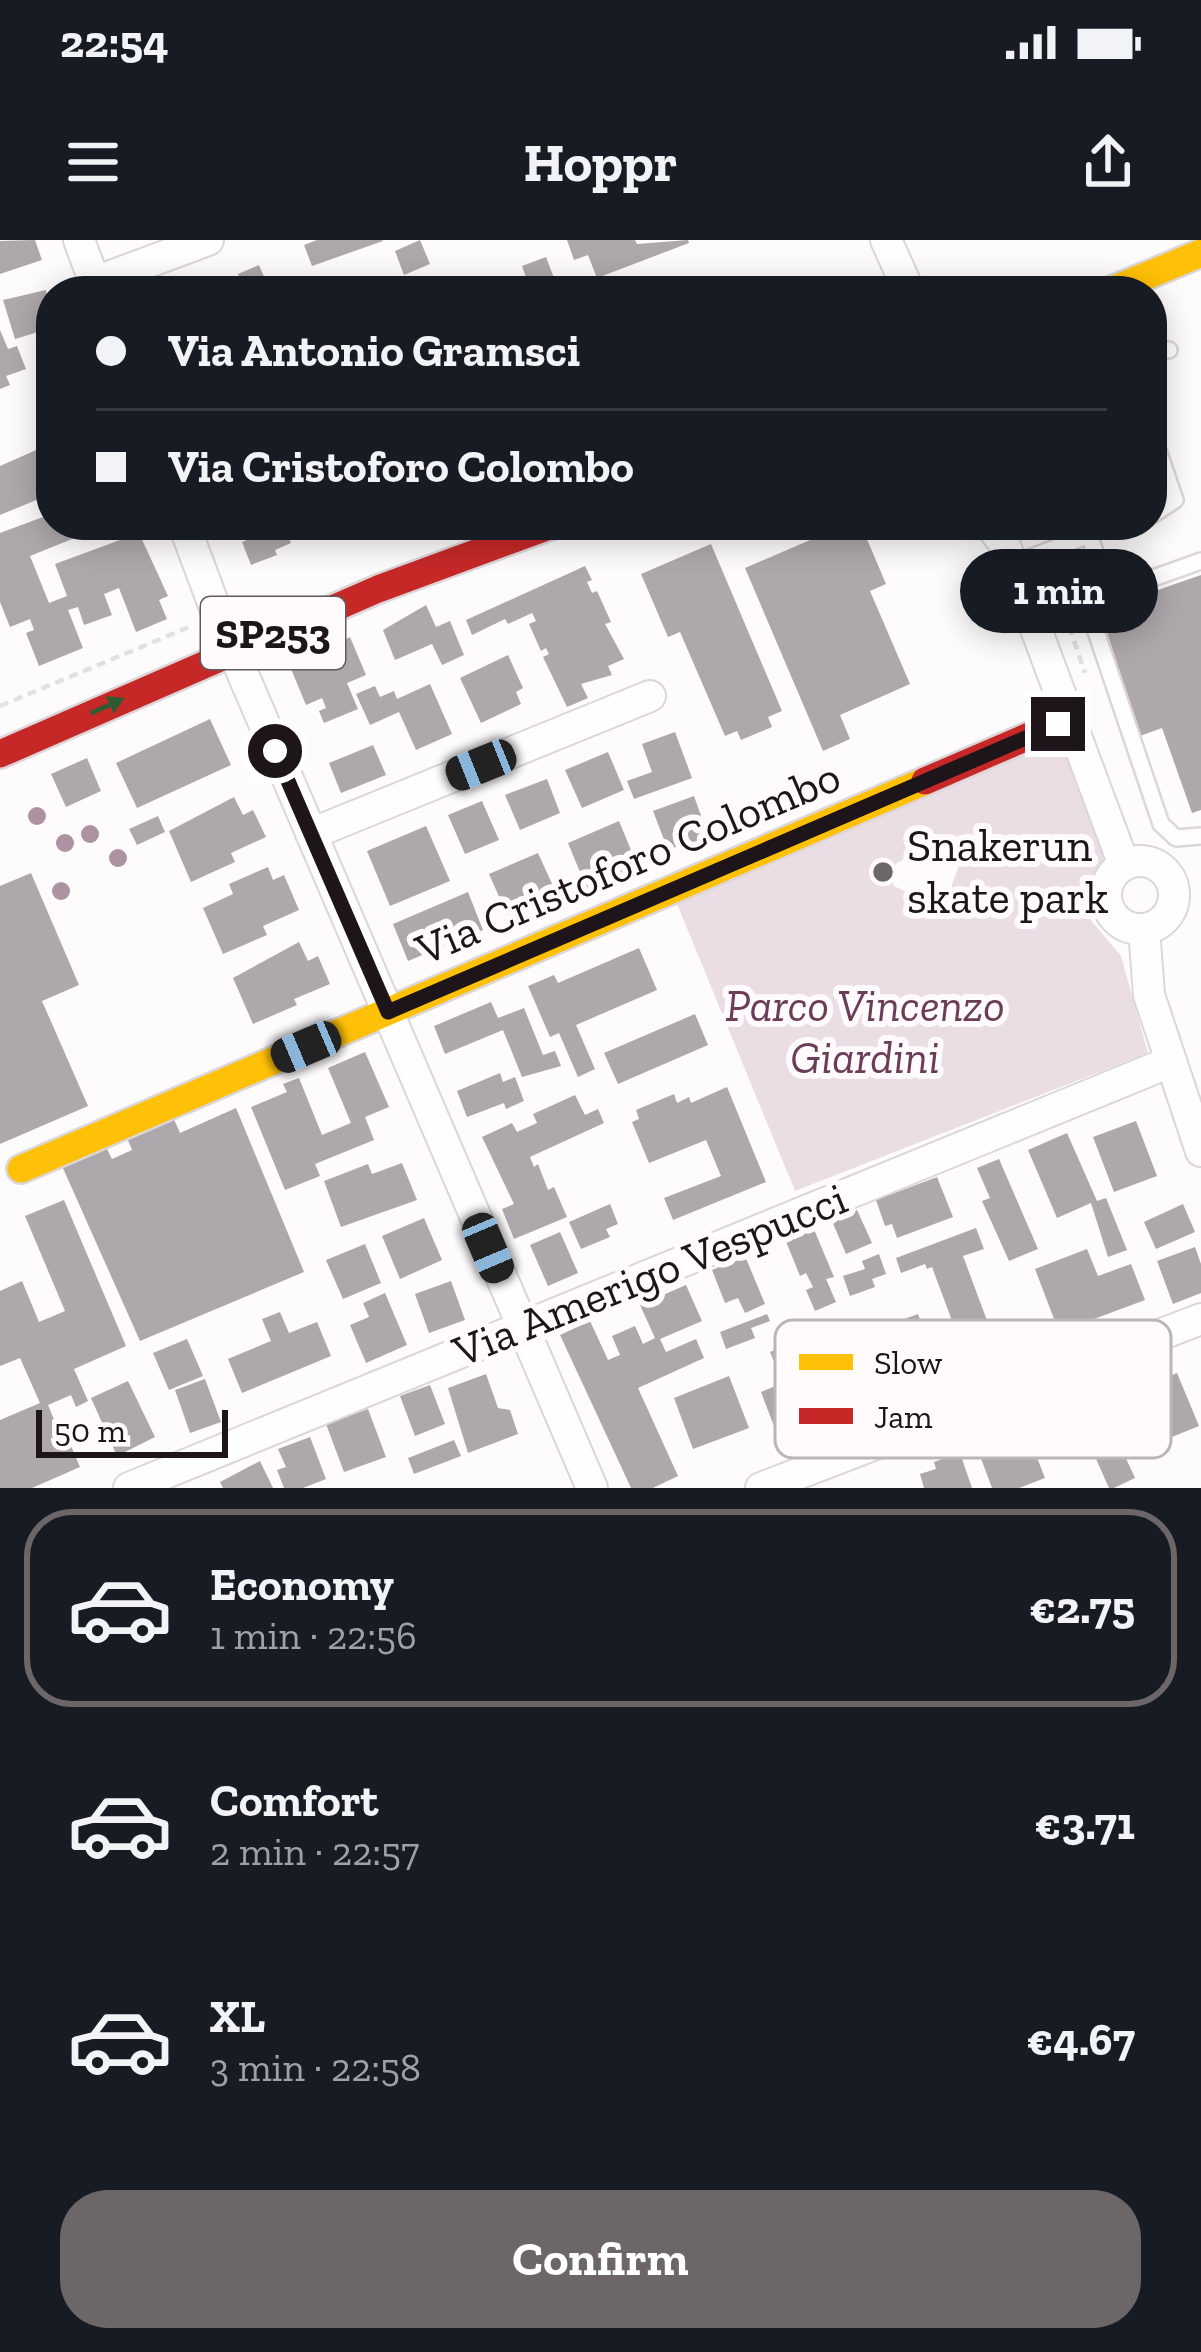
<!DOCTYPE html>
<meta charset="utf-8">
<style>
:root{--surface:#171b24;--page:#242831;--text:#f1f3f6;--muted:#9ea1a6;--line:#363941;--accent:#6c6668}
body{margin:0;font-family:"Zilla Slab",serif;background:var(--page);color:var(--text);height:100vh;display:flex;flex-direction:column;font-size:45px;white-space:nowrap}
*{box-sizing:border-box;margin:0}
p{font-size:39px;color:var(--muted)}
.icon{flex:none;width:66px;height:66px;fill:none;stroke:currentColor;stroke-width:2;stroke-linecap:round;stroke-linejoin:round}
.map{position:relative;height:1248px;overflow:hidden}
.side{display:flex;flex-direction:column;background:var(--surface);flex:1}
.side>*{flex:none}
.hud{position:absolute;left:36px;top:36px;width:1131px;height:264px;border-radius:48px;box-shadow:0 6px 30px #0003;display:grid;align-content:center;height:264px;padding:0 60px;background:var(--surface)}
.scale{position:absolute;left:36px;bottom:30px;width:192px;box-sizing:border-box;padding-left:12px;border:6px solid #1d1519;border-top:0;font-size:33px;line-height:42px;white-space:nowrap;color:#1d1519;-webkit-text-stroke:9px #fffafc;paint-order:stroke}
.end{position:absolute;width:54px;height:54px;margin:-27px;border:15px solid #1d1519;background:#fff;box-shadow:0 0 0 6px #fff}
.from{border-radius:50%}
.bubble{position:absolute;height:84px;border-radius:42px;background:var(--surface);box-shadow:0 6px 30px #0003;font-size:39px;font-weight:800;line-height:84px;text-align:center}
.car{position:absolute;width:36px;height:72px;margin:-36px -18px;border-radius:15px;box-shadow:0 0 9px 3px #0007;background:linear-gradient(#222 24%,#8ab4d8 0 40%,#222 0 76%,#8ab4d8 0 86%,#222 0)}
.hud b{display:flex;align-items:center;gap:42px;height:114px;font-size:45px}
.hud b+b{border-top:3px solid var(--line)}
.hud i{width:30px;height:30px;background:var(--text)}
ul{padding:21px 0 0;list-style:none}
li{display:flex;align-items:center;gap:36px;height:198px;margin:0 24px 18px;padding:0 36px;border:6px solid transparent;border-radius:48px}
li div{flex:1}
li b{display:block;font-size:45px}
li em{font-style:normal;font-weight:800}
li.current{border-color:var(--accent)}
li>.icon{width:108px;height:108px;stroke-width:1.5}
.action{display:flex;gap:24px;margin-top:auto;padding:24px 60px}
.action a{flex:1;height:138px;border-radius:48px;background:var(--accent);color:#fff;font-size:48px;font-weight:800;line-height:138px;text-align:center}
.status{display:flex;justify-content:space-between;align-items:center;height:84px;padding:0 60px;background:var(--surface);direction:ltr}
.status svg{height:33px;fill:currentColor}
header{display:flex;justify-content:space-between;align-items:center;height:156px;padding:0 60px;background:var(--surface);font-size:54px;font-weight:800}
.map>svg:first-child{display:block}
</style>
<div class="status"><b>22:54</b><svg viewBox="0 0 49 12"><path d="M0 12V9h3v3zM5 12V6h3v6zM10 12V3h3v9zM15 12V0h3v12zM26 1h20v11H26zM47 4h2v5h-2z"/></svg></div>
<header><svg class="icon" aria-label="menu" viewBox="0 0 24 24"><path d="M4 6h16M4 12h16M4 18h16"/></svg>Hoppr<svg class="icon" aria-label="share" viewBox="0 0 24 24"><path d="M12 15V3M7 8l5-5 5 5M5 13v7h14v-7"/></svg></header>
<div class="map">
<svg width="1201" height="1248" viewBox="0 0 1201 1248">
<rect width="100%" height="100%" fill="#fefbfc"/>
<path fill="#eadde3" fill-rule="evenodd" d="M1061 495 1106 617 1084 672 1121 716 1148 813 795 951 675 659ZM951 594 958 597 965 609 943 669 894 646 890 635 897 623Z"/>
<path fill="#aea7ab" d="M35 0 42 20 0 34V1Z
M317 0H382L383 1 312 26 304 5Z
M420 0 430 24 404 35 395 11Z
M567 0H635L637 4 688 0 689 3 597 38 588 15 574 20Z
M546 17 559 51H531L522 26Z
M259 25 270 51H245L238 34Z
M46 50 51 88 15 99 3 60Z
M0 90 8 109 17 106 26 129 6 136 10 145 0 149Z
M43 207 51 226V254L0 275V226Z
M51 274V285H107L30 316 49 363 67 356 55 324 139 293 168 356 159 360 167 379 136 392 119 348 104 354 112 375 84 385 78 367 68 370 83 408 39 426 26 393 34 390 30 379 10 387 0 362V293Z
M241 285H284L291 303 275 310 277 315 251 325 242 302 247 300Z
M845 285H861L886 344 870 351 910 444 840 475 850 499 823 511 745 328Z
M711 304 782 471 768 477 772 487 741 500 737 491 725 496 680 392 668 397 641 334Z
M585 326 592 340 587 342 592 353 597 351 611 382 605 384 624 419 608 426 612 435 581 444 588 458 567 467 543 417 549 414 546 408 541 411 529 384 536 381 532 373 508 384 505 379 472 395 466 380Z
M1201 335V570L1192 573 1162 488 1140 496 1100 370Z
M426 365 436 387 450 381 464 415 442 425 432 404 395 420 383 390Z
M350 397 366 435 347 443 358 469 324 483 319 471 326 468 322 458 306 465 291 429Z
M508 415 523 448 516 452 521 464 481 483 460 438Z
M430 444 452 494 416 510 399 472 370 485 356 454 375 446 380 457 394 451 397 459Z
M210 479 231 525 137 568 116 523Z
M675 492 692 538 634 559 627 541 652 532 642 504Z
M373 505 386 535 341 553 329 523Z
M608 512 624 550 582 568 565 530Z
M87 518 101 551 66 567 51 534Z
M547 539 560 573 520 590 505 555Z
M694 556 710 601 681 612 679 606 668 610 653 571Z
M234 557 243 575 253 570 266 597 231 613 235 622 191 642 169 591Z
M482 561 499 600 465 614 448 575Z
M158 576 165 592 137 605 129 589Z
M619 581 638 627 587 649 568 603Z
M426 586 450 641 390 666 367 611Z
M538 613 558 657 509 679 489 634Z
M268 627 273 640 284 635 299 670 263 686 267 695 223 714 203 668 233 654 229 644Z
M31 633 79 745 42 761 88 866 0 904V646Z
M468 652 483 690 408 721 393 684Z
M299 702 308 721 318 716 330 744 294 759 297 765 253 784 233 738Z
M639 708 657 750 576 785 595 829 578 837 559 793 550 797 528 746 554 735 558 743Z
M491 762 498 778 524 768 543 815 555 811 561 826 522 837 503 790 445 814 434 786Z
M695 774 708 805 618 844 604 813Z
M365 812 389 867 365 877 374 900 315 924 320 936 285 950 251 867 287 852 283 844 299 838 322 895 351 883 328 828Z
M500 833 503 842 515 837 524 861 506 869 504 863 467 877 457 851Z
M727 847 766 942 673 980 664 958 721 936 706 900 649 923 632 882 639 879 636 870 674 854 677 863 689 857 691 863Z
M575 855 585 875 598 869 604 883 530 917 534 927 538 924 548 950 554 947 567 977 514 999 502 969 514 964 482 897 512 883 517 892 537 883 533 874Z
M236 868 304 1032 140 1101 62 926 106 907 112 919 132 910 127 898 173 877 180 893Z
M1136 881 1157 936 1114 952 1093 897Z
M1067 893 1097 961 1106 958 1127 1010 1108 1017 1091 963 1057 978 1028 910Z
M999 919 1038 1009 1009 1021 982 961 990 958 977 928Z
M402 923 417 960 341 987 324 941 368 924 372 934Z
M937 937 953 977 897 998 892 984 885 986 876 960Z
M64 960 126 1106 74 1129 88 1161 76 1167 71 1155 48 1165 58 1189 63 1187 80 1227 32 1248H0V1180L40 1163 20 1118 0 1126V1051L22 1041 39 1082 65 1071 25 976Z
M610 964 618 984 606 989 610 997 581 1009 569 982Z
M1183 964 1195 992 1156 1009 1144 982Z
M857 970 872 1003 846 1014 832 981Z
M424 978 442 1020 400 1039 382 996Z
M813 987 834 1037 826 1039 836 1062 815 1071 806 1050 813 1047 806 1033 800 1036 785 999Z
M976 988 984 1009 963 1016 1001 1118 969 1130 967 1125 915 1148 890 1084 918 1074 929 1104 957 1094 932 1027 927 1029 925 1024 901 1033 896 1018Z
M560 992 578 1033 548 1046 530 1005Z
M365 1004 381 1043 343 1059 326 1020Z
M1195 1007 1201 1024V1053L1173 1064 1157 1021Z
M1087 1009 1098 1036 1131 1024 1145 1060 1059 1092 1035 1029Z
M879 1014 886 1034 872 1039 875 1047 850 1056 843 1036 865 1029 862 1021Z
M745 1016 765 1064 745 1073 738 1058 725 1063 712 1030Z
M451 1041 465 1080 429 1093 415 1054Z
M686 1045 702 1081 660 1099 666 1112 696 1099 704 1118 638 1148 678 1236 653 1248H631L560 1095 590 1081 608 1120 620 1115 612 1096 635 1086 643 1104 655 1098 640 1065Z
M385 1053 407 1105 366 1123 350 1085 369 1077 363 1063Z
M280 1072 289 1093 317 1082 331 1116 242 1153 228 1119 271 1101 262 1079Z
M767 1074 770 1081 751 1088 755 1098 726 1109 720 1092Z
M187 1099 203 1136 169 1150 153 1113Z
M790 1104 820 1182 777 1194 761 1152 783 1143 770 1112Z
M1177 1133 1199 1186 1140 1210 1127 1177 1138 1173 1130 1152Z
M486 1134 498 1168 510 1170 518 1194 468 1213 448 1148Z
M729 1136 749 1188 693 1209 674 1158Z
M205 1139 221 1182 190 1193 175 1150Z
M128 1141 155 1197 117 1216 91 1158Z
M430 1145 445 1184 415 1196 400 1156Z
M1087 1158 1108 1205 1118 1201 1135 1238 1114 1248H1109L1093 1212 1077 1219 1056 1172Z
M368 1169 386 1217 344 1232 326 1184Z
M1028 1194 1045 1238 1019 1248H992L979 1213Z
M310 1197 326 1239 303 1248H284L277 1230 286 1227 278 1209Z
M454 1200 461 1216 414 1234 408 1218Z
M960 1213 972 1248H924L920 1234 936 1229 934 1222Z
M260 1221 273 1248H223L220 1242Z"/>
<g fill="none" stroke-linecap="round" stroke-linejoin="round">
<defs>
<path id="lane" d="M1152 110H1169
M1152 193 1175 260 1152 275
M1104 285 1117 289 1128 285
M1089 295 1110 353
M1029 318 1089 295 1085 285
M1201 321 1086 362 1161 584 1176 598 1201 596"/>
<path id="street" d="M79 0 98 51
M886 0 909 51
M95 42 208 0
M184 285 222 387
M990 285 1004 303 1124 625
M233 411 592 1248
M311 594 650 456
M1106 655a34 34 0 1 1 68 0a34 34 0 1 1-68 0Z
M1144 689 1149 755 1201 911
M129 1248 1170 822
M761 1248 1201 1079"/>
<path id="slow" d="M1110 51 1201 13
M21 929 925 541"/>
<path id="jam" d="M0 514 378 349 552 285
M925 541 1069 479"/>
</defs>
<use href="#lane" stroke="#dcd6d9" stroke-width="20"/>
<use href="#street" stroke="#dcd6d9" stroke-width="34"/>
<use href="#slow" stroke="#dcd6d9" stroke-width="32"/>
<use href="#jam" stroke="#dcd6d9" stroke-width="32"/>
<path stroke="#e2e1e2" stroke-width="4.5" stroke-dasharray="9 6" stroke-linecap="butt" d="M1052 51 1075 42
M586 291 603 285
M1050 330 1085 433
M0 466 194 385"/>
<use href="#lane" stroke="#fffeff" stroke-width="15"/>
<use href="#street" stroke="#fffeff" stroke-width="30"/>
<use href="#slow" stroke="#ffc107" stroke-width="27"/>
<use href="#jam" stroke="#c62828" stroke-width="27"/>
</g>
<g fill="#ad92a1">
<circle cx="37" cy="576" r="9"/>
<circle cx="90" cy="594" r="9"/>
<circle cx="65" cy="603" r="9"/>
<circle cx="118" cy="618" r="9"/>
<circle cx="61" cy="651" r="9"/>
</g>
<defs><path id="oneway-solid" d="M-6-.8H1V-3.2L6.5 0L1 3.2V.8H-6Z" transform="scale(3)"/></defs>
<use fill="#325a32" href="#oneway-solid" transform="translate(107 466) rotate(-24)"/>
<g fill="none" stroke-linecap="round" stroke-linejoin="round">
<path stroke="#1d1519" stroke-width="15" d="M275 511 388 772 1058 484"/>
</g>
<circle fill="#6c6668" stroke="#fffafc" stroke-width="4.5" cx="883" cy="632" r="12"/>
<g text-anchor="middle" dominant-baseline="central" stroke-width="12" stroke-linejoin="round" paint-order="stroke">
<rect fill="#fffafc" stroke="#615a5d" stroke-width="3" x="201" y="357" width="144" height="72" rx="9"/>
<g font-size="42" font-weight="bold" fill="#1d1519">
<text x="273" y="393">SP253</text>
</g>
<g font-size="45" fill="#1d1519" stroke="#fffafc" text-anchor="start">
<text x="907" y="606">Snakerun<tspan x="907" dy="52">skate park</tspan></text>
</g>
<g font-size="45" fill="#1d1519" stroke="#fffafc">
<text transform="translate(628 623) rotate(-23)">Via Cristoforo Colombo</text>
<text transform="translate(650 1035) rotate(-22)">Via Amerigo Vespucci</text>
</g>
<g font-size="45" font-style="italic" fill="#6b3d57" stroke="#fffafc">
<text x="865" y="766">Parco Vincenzo<tspan x="865" dy="52">Giardini</tspan></text>
</g>
</g>
<rect x="775" y="1080" width="396" height="138" rx="18" fill="#fffafc" stroke="#bbb5b8" stroke-width="3"/>
<rect x="799" y="1114" width="54" height="16" fill="#ffc107"/>
<rect x="799" y="1168" width="54" height="16" fill="#c62828"/>
<g font-size="33" fill="#1d1519">
<text x="874" y="1134">Slow</text>
<text x="874" y="1188">Jam</text>
</g>
</svg>
<div class="scale">50 m</div>
<i class="end from" style="left:275px;top:511px"></i>
<i class="end" style="left:1058px;top:484px"></i>
<div class="bubble" style="left:960px;top:309px;width:198px">1 min</div>
<i class="car" style="left:481px;top:525px;rotate:248deg"></i>
<i class="car" style="left:306px;top:807px;rotate:247deg"></i>
<i class="car" style="left:488px;top:1008px;rotate:157deg"></i>
<div class="hud">
<b><i class="from"></i>Via Antonio Gramsci</b>
<b><i></i>Via Cristoforo Colombo</b>
</div>
</div>
<section class="side">
<ul>
<li class="current"><svg class="icon" aria-label="car" viewBox="0 0 24 24"><path d="M5 17H2v-5l4-1 3-4h7l3 4 3 1v5h-3M9 17h6M6 11h13"/><circle cx="7" cy="17" r="2"/><circle cx="17" cy="17" r="2"/></svg><div><b>Economy</b><p>1 min · 22:56</p></div><em>€2.75</em></li>
<li><svg class="icon" aria-label="car" viewBox="0 0 24 24"><path d="M5 17H2v-5l4-1 3-4h7l3 4 3 1v5h-3M9 17h6M6 11h13"/><circle cx="7" cy="17" r="2"/><circle cx="17" cy="17" r="2"/></svg><div><b>Comfort</b><p>2 min · 22:57</p></div><em>€3.71</em></li>
<li><svg class="icon" aria-label="car" viewBox="0 0 24 24"><path d="M5 17H2v-5l4-1 3-4h7l3 4 3 1v5h-3M9 17h6M6 11h13"/><circle cx="7" cy="17" r="2"/><circle cx="17" cy="17" r="2"/></svg><div><b>XL</b><p>3 min · 22:58</p></div><em>€4.67</em></li>
</ul>
<div class="action"><a>Confirm</a></div>
</section>
